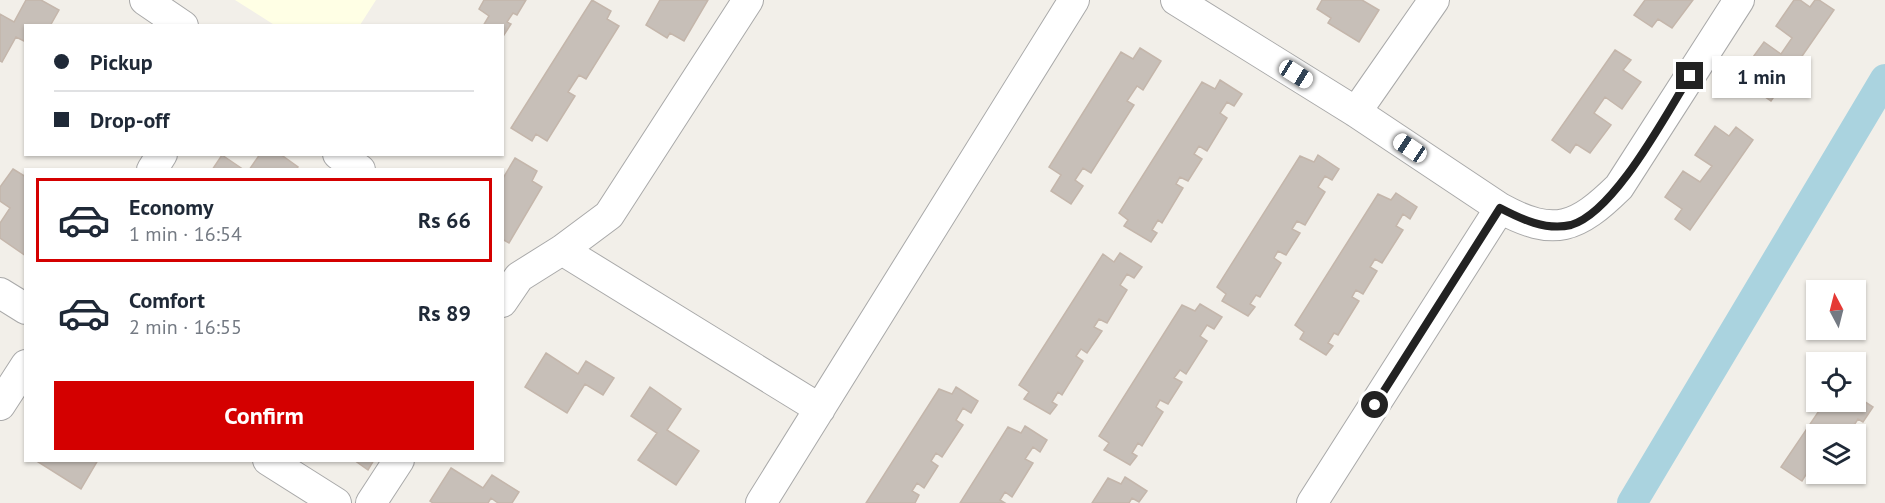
<!DOCTYPE html>
<meta charset="utf-8">
<style>
:root{--surface:#fff;--page:#f2f2f3;--text:#1f2937;--muted:#747a83;--line:#e0e1e3;--accent:#d40000}
body{margin:0;font-family:"PT Sans",sans-serif;background:var(--page);color:var(--text);height:100vh;display:flex;flex-direction:column;font-size:22px;white-space:nowrap}
*{box-sizing:border-box;margin:0}
p{font-size:20px;color:var(--muted)}
.icon{flex:none;width:33px;height:33px;fill:none;stroke:currentColor;stroke-width:2;stroke-linecap:round;stroke-linejoin:round}
.map{position:relative;flex:1;overflow:hidden}
.side{position:absolute;left:24px;top:168px;width:480px;height:294px;display:flex;flex-direction:column;background:var(--surface);border-radius:0px;box-shadow:0 2px 4px #0004}
.side>*{flex:none}
.top-card{position:absolute;left:24px;top:24px;width:480px;height:132px;border-radius:0px;box-shadow:0 2px 4px #0004;display:grid;align-content:center;height:132px;padding:0 30px;background:var(--surface)}
.needle{width:39px;rotate:353deg}
.tools{position:absolute;left:1806px;top:280px;display:grid;gap:12px}
.tools a{display:grid;place-items:center;width:60px;height:60px;border-radius:0px;background:var(--surface);box-shadow:0 2px 4px #0004;font-size:30px}
.end{position:absolute;width:27px;height:27px;margin:-14px;border:8px solid #222;background:#fff;box-shadow:0 0 0 3px #fff}
.from{border-radius:50%}
.bubble{position:absolute;height:42px;border-radius:0px;background:var(--surface);box-shadow:0 2px 4px #0004;font-size:20px;font-weight:600;line-height:42px;text-align:center}
.car{position:absolute;width:18px;height:36px;margin:-18px -9px;border-radius:8px;box-shadow:0 0 4px 2px #0007;background:linear-gradient(#fff 24%,#345 0 40%,#fff 0 76%,#345 0 86%,#fff 0)}
.top-card b{display:flex;align-items:center;gap:21px;height:57px;font-size:22px}
.top-card b+b{border-top:2px solid var(--line)}
.top-card i{width:15px;height:15px;background:var(--text)}
ul{padding:10px 0 0;list-style:none}
li{display:flex;align-items:center;gap:18px;height:84px;margin:0 12px 9px;padding:0 18px;border:3px solid transparent;border-radius:0px}
li div{flex:1}
li b{display:block;font-size:22px}
li em{font-style:normal;font-weight:600}
li.active{border-color:var(--accent)}
li>.icon{width:54px;height:54px;stroke-width:1.5}
.primary-button{display:flex;gap:12px;margin-top:auto;padding:12px 30px}
.primary-button a{flex:1;height:69px;border-radius:0px;background:var(--accent);color:#fff;font-size:24px;font-weight:600;line-height:69px;text-align:center}
.map>svg:first-child{display:block}
</style>
<div class="map">
<svg width="1885" height="503" viewBox="0 0 1885 503">
<rect width="100%" height="100%" fill="#f2efe9"/>
<path fill="#ffffe5" d="M235 0H376L360 25 276 26Z"/>
<g fill="none" stroke-linecap="round" stroke-linejoin="round">
<path stroke="#aad3df" stroke-width="30" d="M1632 503 1885 79"/>
</g>
<path fill="#c7bfb8" stroke="#c4b6ab" stroke-width="1.5" d="M26 0H41L59 10 50 26H26V42L16 37 2 62 0 61V14L14 22Z
M484 0H526L517 15 513 13 507 22 511 24 502 38V26H483L489 16 479 9Z
M592 0 611 11 607 19 619 26 586 79 579 75 568 92 575 96 547 141 536 134 532 141 511 128Z
M660 0H708L684 41 670 33 667 38 646 25Z
M1322 0H1362L1379 10 1359 42 1328 23 1331 18 1317 9Z
M1645 0H1693L1672 28 1658 19 1652 27 1634 15Z
M1794 0H1800L1810 7 1815 0H1819L1834 10 1771 101 1755 90 1763 80 1745 68 1764 42 1781 54 1792 38 1776 26Z
M1140 48 1161 61 1143 90 1137 86 1127 101 1134 105 1091 173 1083 168 1075 180 1083 186 1071 204 1051 191 1061 175 1049 167 1121 52 1133 59Z
M1615 50 1631 60 1623 70 1641 82 1622 109 1605 97 1594 113 1611 125 1590 153 1576 144 1570 153 1552 140Z
M1220 80 1242 94 1234 106 1227 102 1220 113 1227 118 1207 151 1199 146 1194 154 1202 159 1188 181 1180 177 1176 184 1183 188 1162 223 1158 220 1152 230 1157 233 1151 242 1124 226 1128 220 1119 213 1202 82 1215 89Z
M1715 126 1729 136 1736 127 1753 140 1690 230 1675 219 1682 209 1665 197 1683 171 1700 182 1712 166 1695 155Z
M260 154H280L298 167 296 170H249Z
M222 155 244 170H212Z
M1318 155 1339 169 1332 180 1325 176 1318 187 1325 192 1305 225 1297 221 1292 229 1300 233 1286 255 1278 251 1274 258 1281 263 1260 297 1256 295 1250 304 1255 307 1248 316 1222 301 1226 294 1217 287 1300 156 1314 162Z
M515 158 537 171 532 181 542 187 509 243 502 239V180Z
M13 169 26 177V256L0 238V223L10 208 0 201V187Z
M1396 193 1417 207 1410 219 1403 214 1396 226 1403 230 1382 263 1375 259 1370 267 1377 271 1363 294 1356 290 1352 297 1359 301 1338 335 1334 333 1328 343 1333 346 1326 355 1300 339 1304 332 1295 325 1378 194 1391 200Z
M1120 253 1142 267 1134 278 1127 274 1120 285 1127 290 1107 323 1099 319 1094 327 1102 331 1087 353 1081 349 1076 356 1083 361 1062 395 1058 392 1052 402 1057 405 1050 414 1024 399 1029 392 1019 385 1103 254 1114 262Z
M1200 304 1222 317 1214 329 1207 325 1200 336 1207 341 1186 374 1180 370 1174 378 1182 382 1168 404 1160 400 1156 407 1163 412 1142 446 1138 443 1132 453 1137 456 1130 465 1104 450 1109 443 1099 436 1182 305 1195 311Z
M546 353 578 374 586 361 614 378 603 395 585 384 567 413 525 387Z
M650 387 681 409 667 430 699 451 676 485 638 460 657 433 631 416Z
M956 387 978 401 971 413 963 408 956 420 963 425 942 457 936 453 931 461 938 466 924 488 917 483 912 491 919 495 915 503H866L939 389 952 394Z
M1856 396 1873 407 1863 422 1858 419 1849 433 1839 426 1833 435H1816V474H1829L1823 483 1807 473 1802 481 1781 467 1825 402H1856Z
M1025 426 1047 440 1040 452 1033 447 1025 459 1033 463 1012 497 1005 492 1000 500 1005 503H960L1008 427 1021 433Z
M35 460H98L81 489Z
M354 460H374L368 470Z
M451 468 483 488 492 475 519 492 512 503H498L491 498 488 503H433L430 501Z
M1125 477 1147 491 1139 502 1132 498 1129 503H1092L1108 478 1121 484Z"/>
<g fill="none" stroke-linecap="round" stroke-linejoin="round">
<defs>
<path id="minor" d="M145 0 183 26
M1176 0 1356 112 1500 208 1312 503
M1356 112 1434 0
M338 154 360 170
M152 170 162 154
M1500 208C1555 238 1577 228 1619 187L1739 0
M562 250 820 409
M0 293 26 309
M502 302 519 277 562 250 609 215 748 0
M0 405 26 365
M268 460 336 503
M371 503 399 460
M761 503 1074 0"/>
</defs>
<use href="#minor" stroke="#a9a9a9" stroke-width="32"/>
<use href="#minor" stroke="#fff" stroke-width="30"/>
</g>
<g fill="none" stroke-linecap="round" stroke-linejoin="round">
<path stroke="#222" stroke-width="8" d="M1375 405 1500 208C1521 219 1546 231 1571 225 1615 212 1666 114 1690 76"/>
</g>
</svg>
<div class="tools">
<a><svg class="needle" viewBox="-14 -14 28 28"><path d="M0-13l5 13h-10z" fill="#e53935"/><path d="M0 13l5-13h-10z" fill="#747a83"/></svg></a>
<a><svg class="icon" aria-label="locate" viewBox="0 0 24 24"><circle cx="12" cy="12" r="6"/><path d="M12 2v4M12 18v4M2 12h4M18 12h4"/></svg></a>
<a><svg class="icon" aria-label="layers" viewBox="0 0 24 24"><path d="M12 4l9 5-9 5-9-5zM3 14l9 5 9-5"/></svg></a>
</div>
<i class="end from" style="left:1375px;top:405px"></i>
<i class="end" style="left:1690px;top:76px"></i>
<div class="bubble" style="left:1712px;top:56px;width:99px">1 min</div>
<i class="car" style="left:1296px;top:74px;rotate:122deg"></i>
<i class="car" style="left:1410px;top:148px;rotate:304deg"></i>
<div class="top-card">
<b><i class="from"></i>Pickup</b>
<b><i></i>Drop-off</b>
</div>
<section class="side">
<ul>
<li class="active"><svg class="icon" aria-label="car" viewBox="0 0 24 24"><path d="M5 17H2v-5l4-1 3-4h7l3 4 3 1v5h-3M9 17h6M6 11h13"/><circle cx="7" cy="17" r="2"/><circle cx="17" cy="17" r="2"/></svg><div><b>Economy</b><p>1 min · 16:54</p></div><em>Rs 66</em></li>
<li><svg class="icon" aria-label="car" viewBox="0 0 24 24"><path d="M5 17H2v-5l4-1 3-4h7l3 4 3 1v5h-3M9 17h6M6 11h13"/><circle cx="7" cy="17" r="2"/><circle cx="17" cy="17" r="2"/></svg><div><b>Comfort</b><p>2 min · 16:55</p></div><em>Rs 89</em></li>
</ul>
<div class="primary-button"><a>Confirm</a></div>
</section>
</div>
